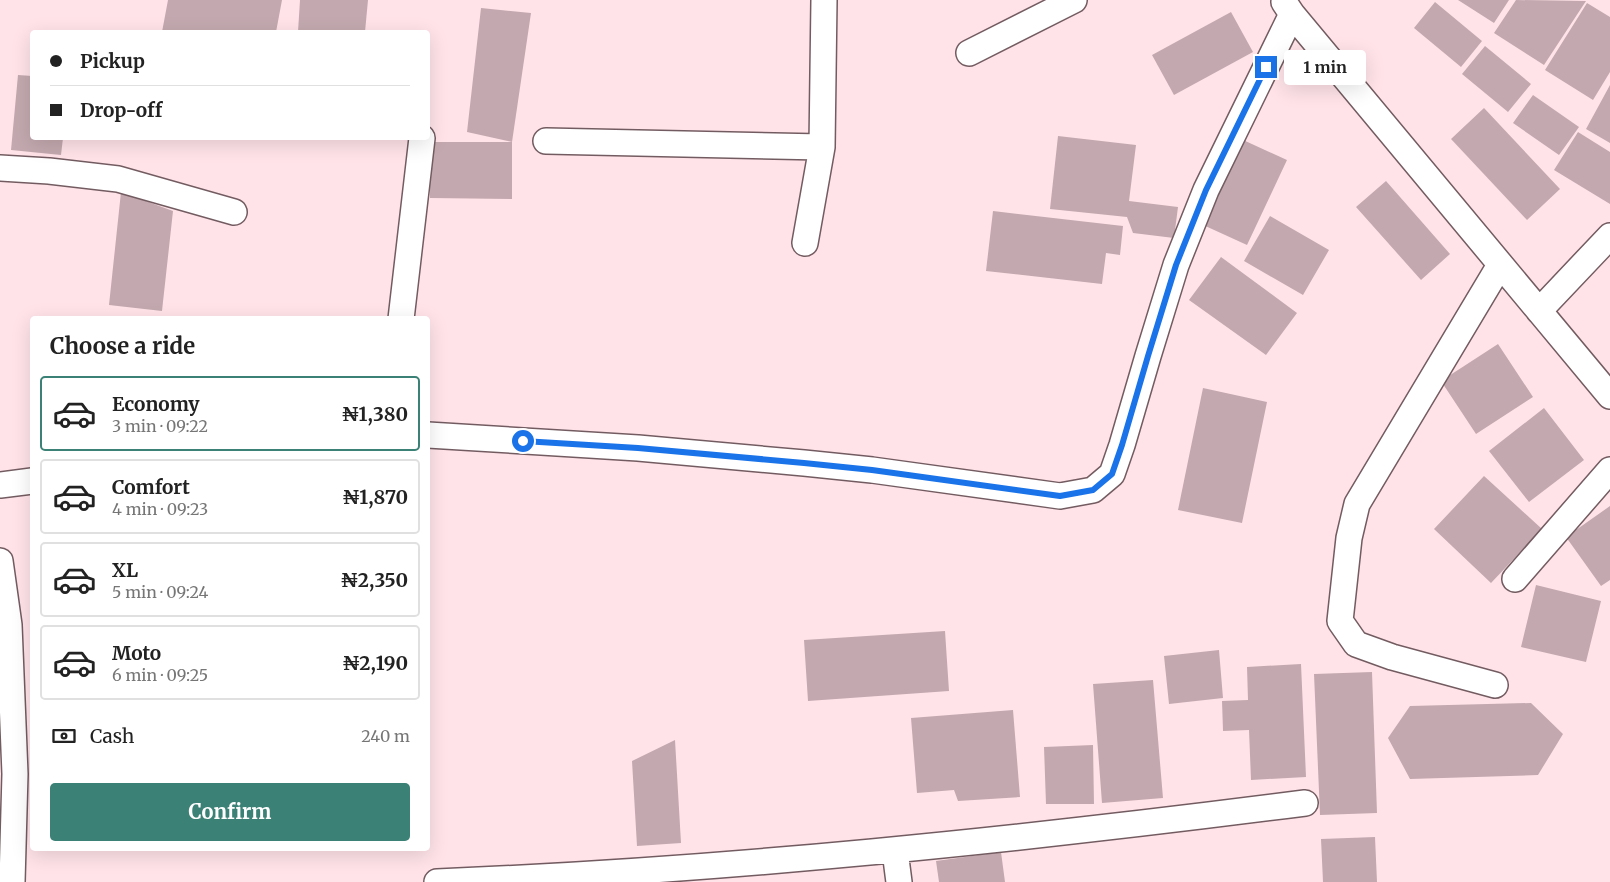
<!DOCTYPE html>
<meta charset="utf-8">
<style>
:root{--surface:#fff;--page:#f6f6f6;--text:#222;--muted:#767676;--line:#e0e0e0;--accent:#3b8176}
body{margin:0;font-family:Merriweather,serif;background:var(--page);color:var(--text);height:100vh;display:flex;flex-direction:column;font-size:19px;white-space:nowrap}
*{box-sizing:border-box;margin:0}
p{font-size:16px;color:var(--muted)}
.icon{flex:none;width:28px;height:28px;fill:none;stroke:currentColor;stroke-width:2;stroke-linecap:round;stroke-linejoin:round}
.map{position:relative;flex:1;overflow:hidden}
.sheet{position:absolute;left:30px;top:316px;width:400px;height:535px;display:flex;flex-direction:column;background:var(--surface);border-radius:5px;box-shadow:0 5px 20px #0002}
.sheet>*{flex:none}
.top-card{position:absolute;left:30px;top:30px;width:400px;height:110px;border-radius:5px;box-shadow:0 5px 20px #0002;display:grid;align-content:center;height:110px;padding:0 20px;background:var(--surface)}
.end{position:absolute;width:22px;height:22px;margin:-11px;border:6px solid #1a73e8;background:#fff;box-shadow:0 0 0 2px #fff}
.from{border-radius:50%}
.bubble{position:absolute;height:35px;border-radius:5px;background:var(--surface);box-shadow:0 5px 20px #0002;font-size:16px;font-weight:700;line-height:35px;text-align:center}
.top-card b{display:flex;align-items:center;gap:18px;height:48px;font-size:19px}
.top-card b+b{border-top:1px solid var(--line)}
.top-card i{width:12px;height:12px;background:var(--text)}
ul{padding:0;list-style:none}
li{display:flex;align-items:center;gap:15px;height:75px;margin:0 10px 8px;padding:0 10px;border:2px solid var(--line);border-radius:5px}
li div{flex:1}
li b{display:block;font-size:19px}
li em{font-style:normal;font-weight:700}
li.on{border-color:var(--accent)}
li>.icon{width:45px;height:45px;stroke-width:1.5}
h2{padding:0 20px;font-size:22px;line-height:60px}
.pay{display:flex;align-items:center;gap:12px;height:55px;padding:0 20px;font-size:19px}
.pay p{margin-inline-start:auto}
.cta{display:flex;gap:10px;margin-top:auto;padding:10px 20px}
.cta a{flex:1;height:58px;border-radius:5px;background:var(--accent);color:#fff;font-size:20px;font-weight:700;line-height:58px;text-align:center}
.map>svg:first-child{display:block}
</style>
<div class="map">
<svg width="1610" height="882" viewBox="0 0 1610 882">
<rect width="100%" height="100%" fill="#ffe3e9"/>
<path fill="#c3a9af" d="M168 0H282L276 32H162Z
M300 0H368L365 32H298Z
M1458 0H1509L1494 23Z
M1516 0 1586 1 1544 65 1494 33Z
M1435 2 1482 41 1461 67 1414 28Z
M1587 3 1610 17V72L1593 100 1545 70Z
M481 8 531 13 512 142 467 132Z
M1231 12 1253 52 1174 95 1152 55Z
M1485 46 1531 84 1508 112 1462 74Z
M18 75 32 76V138H63L61 155 11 150Z
M1610 85V143L1586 129Z
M1533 95 1579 127 1559 155 1513 123Z
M1484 108 1560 189 1527 220 1451 139Z
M1578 132 1610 152V204L1554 170Z
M1058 136 1136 145 1129 201 1178 207 1174 238 1133 233 1127 217 1050 209Z
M1241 139 1287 160 1247 245 1201 224Z
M430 142H512V199L430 198Z
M1386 181 1450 254 1421 280 1356 207Z
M121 192 173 211 162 311 109 305Z
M993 211 1123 226 1120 255 1106 253 1102 284 986 271Z
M1270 216 1329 250 1303 295 1244 261Z
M1221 257 1297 313 1266 355 1189 300Z
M1498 344 1533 397 1476 434 1441 381Z
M1203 388 1267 402 1242 523 1178 510Z
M1544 408 1584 460 1529 502 1489 451Z
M1484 476 1542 529 1491 583 1434 529Z
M1610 506V580L1601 586 1566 537Z
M1536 585 1601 601 1586 662 1521 647Z
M945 631 949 691 808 701 804 640Z
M1219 650 1223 698 1169 704 1164 656Z
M1301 664 1306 777 1251 780 1249 730 1223 731 1222 701 1248 700 1247 667Z
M1372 672 1377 813 1320 815 1314 674Z
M1153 680 1163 798 1102 803 1093 684Z
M1531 703 1563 734 1538 775 1410 779 1388 738 1410 706Z
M1013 710 1020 797 958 801 954 790 917 793 911 718Z
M675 740 681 843 637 846 632 761Z
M1093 745 1094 804H1046L1044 747Z
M1375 837 1377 882H1323L1321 839Z
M1001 852 1005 882H939L936 861Z"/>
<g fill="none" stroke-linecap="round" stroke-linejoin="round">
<defs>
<path id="street" d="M1284 2 1292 14 1610 396
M969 53 1074 0
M546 141 822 147
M0 168 49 171 118 179 234 212
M805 243 822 147 824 0
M1539 311 1610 236
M401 319 422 138
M428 435 638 448 804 463 872 470 1060 496 1093 490 1112 474 1122 445 1148 356 1176 265 1206 190 1292 14
M0 485 32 481
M0 561 9 625 15 774 12 882
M1515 579 1610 470
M1495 685 1392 657 1356 644 1340 621 1349 538 1357 504 1500 265
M895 851 899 882
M437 882C728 870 1017 840 1305 803"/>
</defs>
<use href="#street" stroke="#735c61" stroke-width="28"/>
<use href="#street" stroke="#fff" stroke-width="25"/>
</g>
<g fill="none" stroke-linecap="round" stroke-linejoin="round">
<path stroke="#1a73e8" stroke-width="6" d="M523 441 638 448 804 463 872 470 1060 496 1093 490 1112 474 1122 445 1148 356 1176 265 1206 190 1266 67"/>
</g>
</svg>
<i class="end from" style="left:523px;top:441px"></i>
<i class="end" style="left:1266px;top:67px"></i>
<div class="bubble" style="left:1284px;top:50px;width:82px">1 min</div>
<div class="top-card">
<b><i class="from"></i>Pickup</b>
<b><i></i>Drop-off</b>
</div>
<section class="sheet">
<h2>Choose a ride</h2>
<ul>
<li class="on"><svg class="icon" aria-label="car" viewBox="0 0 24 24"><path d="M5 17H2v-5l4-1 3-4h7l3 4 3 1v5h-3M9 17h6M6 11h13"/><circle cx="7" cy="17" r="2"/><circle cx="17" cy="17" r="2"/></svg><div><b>Economy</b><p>3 min · 09:22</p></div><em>₦1,380</em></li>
<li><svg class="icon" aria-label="car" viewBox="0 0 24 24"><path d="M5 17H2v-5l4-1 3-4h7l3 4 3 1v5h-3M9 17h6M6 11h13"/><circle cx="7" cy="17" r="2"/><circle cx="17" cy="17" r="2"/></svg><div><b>Comfort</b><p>4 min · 09:23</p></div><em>₦1,870</em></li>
<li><svg class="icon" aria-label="car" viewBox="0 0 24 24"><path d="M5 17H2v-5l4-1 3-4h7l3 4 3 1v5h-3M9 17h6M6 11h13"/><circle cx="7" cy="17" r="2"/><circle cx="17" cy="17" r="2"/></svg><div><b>XL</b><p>5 min · 09:24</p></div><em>₦2,350</em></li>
<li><svg class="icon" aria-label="car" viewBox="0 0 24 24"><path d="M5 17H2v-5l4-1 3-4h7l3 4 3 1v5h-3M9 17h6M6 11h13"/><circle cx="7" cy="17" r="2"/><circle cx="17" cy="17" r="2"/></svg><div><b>Moto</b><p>6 min · 09:25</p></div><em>₦2,190</em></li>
</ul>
<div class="pay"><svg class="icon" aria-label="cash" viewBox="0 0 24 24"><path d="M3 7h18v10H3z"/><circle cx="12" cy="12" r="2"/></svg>Cash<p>240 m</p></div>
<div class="cta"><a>Confirm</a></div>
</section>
</div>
